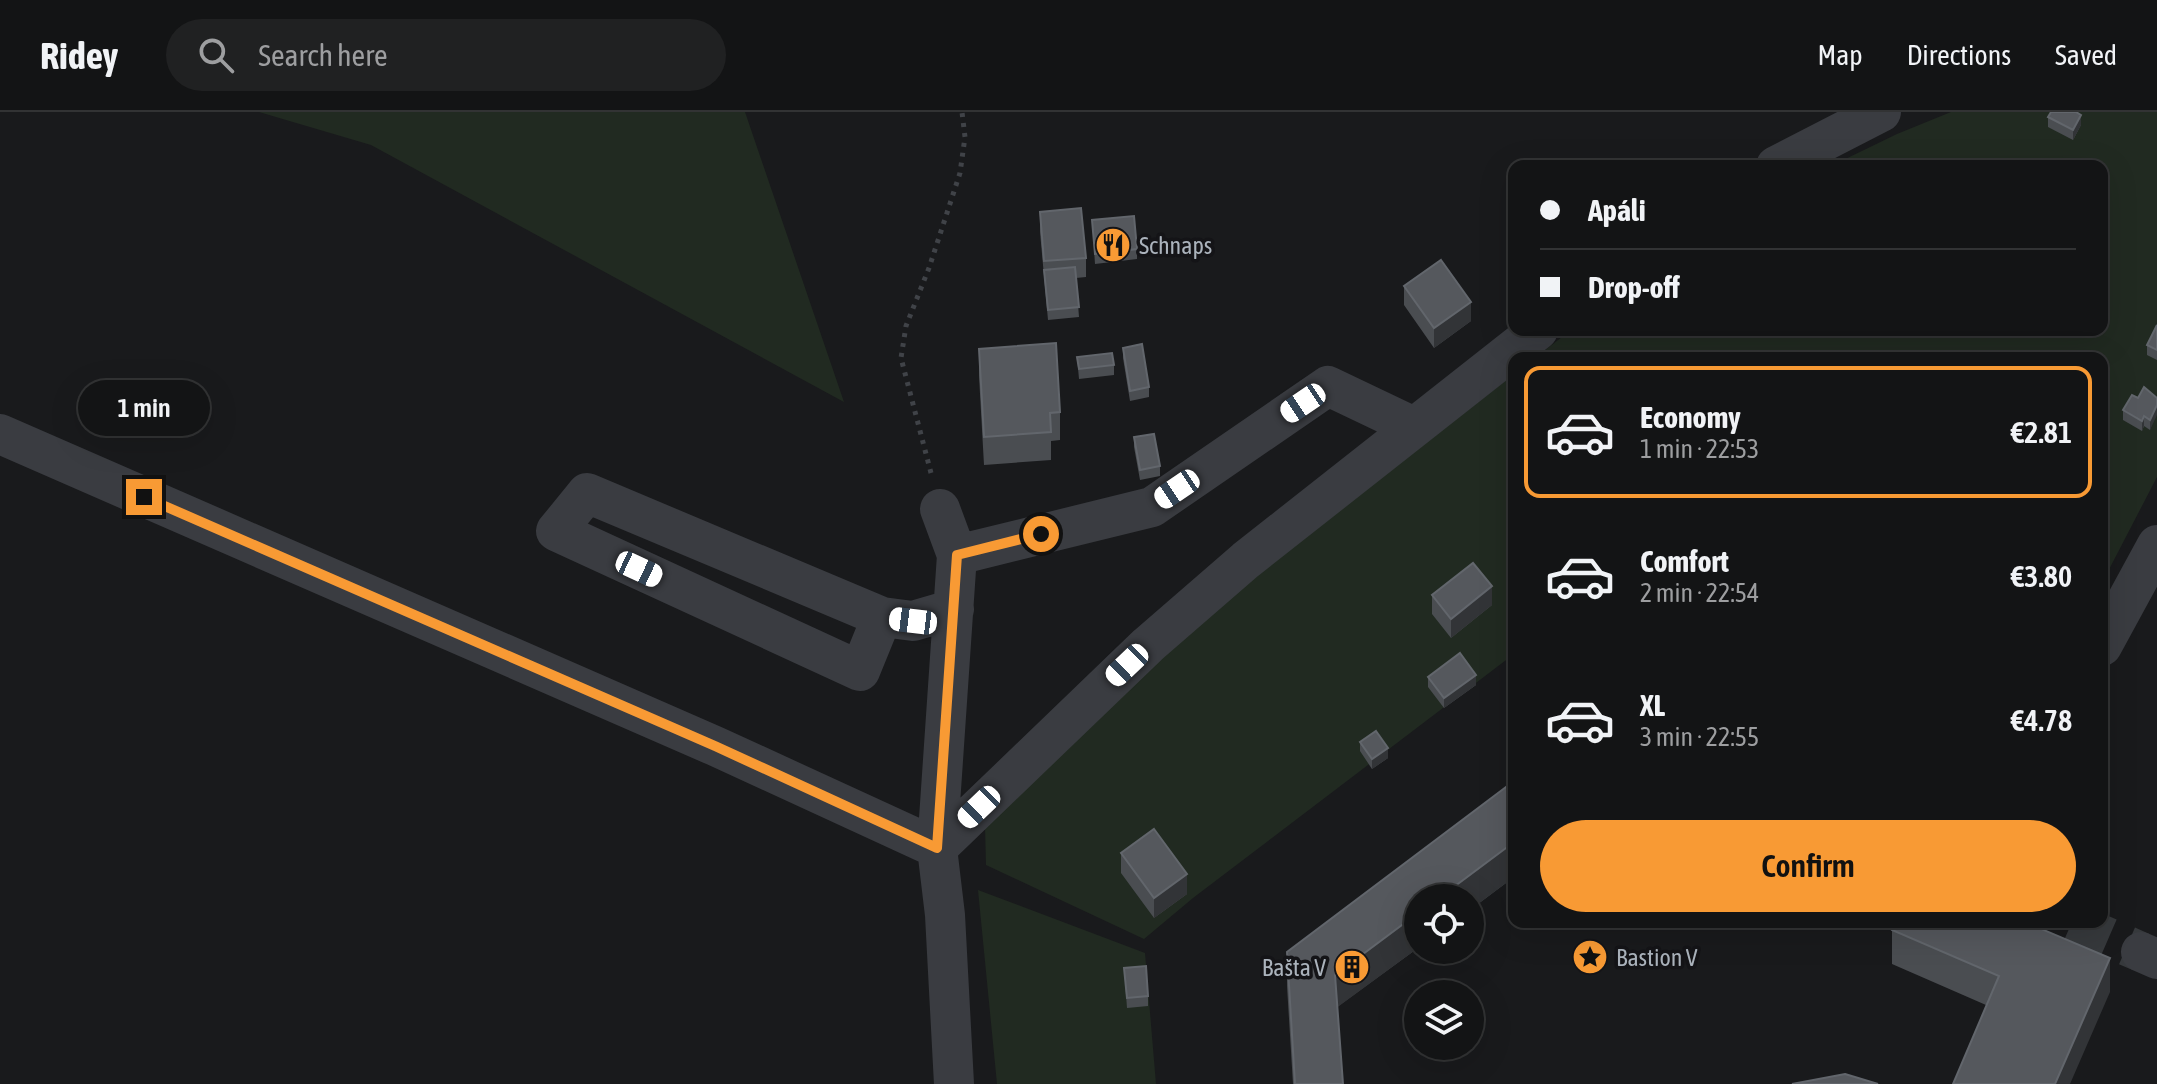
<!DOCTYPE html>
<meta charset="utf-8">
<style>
:root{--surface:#131415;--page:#202122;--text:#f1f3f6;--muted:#9d9ea0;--line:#323334;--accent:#f89a34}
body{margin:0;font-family:"Asap Condensed",sans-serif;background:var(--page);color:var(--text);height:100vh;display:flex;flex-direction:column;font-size:30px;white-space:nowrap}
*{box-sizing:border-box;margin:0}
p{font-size:26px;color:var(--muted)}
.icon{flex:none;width:44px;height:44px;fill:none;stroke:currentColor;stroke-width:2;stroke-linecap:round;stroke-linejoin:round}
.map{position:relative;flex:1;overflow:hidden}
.drawer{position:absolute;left:1508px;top:240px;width:600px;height:576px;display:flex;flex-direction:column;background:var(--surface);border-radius:16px;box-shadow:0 8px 32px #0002,0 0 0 2px var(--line)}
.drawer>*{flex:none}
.top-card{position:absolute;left:1508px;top:48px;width:600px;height:176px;border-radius:16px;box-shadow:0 8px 32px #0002,0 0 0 2px var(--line);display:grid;align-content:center;height:176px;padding:0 32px;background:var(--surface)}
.tools{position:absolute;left:1404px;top:772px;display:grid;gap:16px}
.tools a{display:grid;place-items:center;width:80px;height:80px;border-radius:50%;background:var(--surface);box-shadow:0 8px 32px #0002,0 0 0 2px var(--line);font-size:40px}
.end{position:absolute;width:36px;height:36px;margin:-18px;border:10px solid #f89a34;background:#111;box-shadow:0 0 0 4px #111}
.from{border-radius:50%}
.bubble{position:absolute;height:56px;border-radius:28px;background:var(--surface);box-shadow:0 8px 32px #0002,0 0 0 2px var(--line);font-size:26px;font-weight:600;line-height:56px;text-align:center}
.car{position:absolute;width:24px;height:48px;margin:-24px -12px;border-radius:10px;box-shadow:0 0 6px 2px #0007;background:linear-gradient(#fff 24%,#345 0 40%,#fff 0 76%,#345 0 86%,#fff 0)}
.top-card b{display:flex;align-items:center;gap:28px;height:76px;font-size:30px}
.top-card b+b{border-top:2px solid var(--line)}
.top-card i{width:20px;height:20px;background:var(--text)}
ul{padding:14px 0 0;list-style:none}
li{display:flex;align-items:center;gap:24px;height:132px;margin:0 16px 12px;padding:0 16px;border:4px solid transparent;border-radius:16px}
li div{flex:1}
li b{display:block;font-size:30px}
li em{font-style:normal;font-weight:600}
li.current{border-color:var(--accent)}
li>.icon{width:72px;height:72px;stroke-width:1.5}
.cta{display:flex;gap:16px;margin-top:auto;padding:16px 32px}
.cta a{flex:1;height:92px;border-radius:48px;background:var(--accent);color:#111;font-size:32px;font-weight:600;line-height:92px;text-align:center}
header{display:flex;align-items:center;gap:48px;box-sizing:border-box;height:112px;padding:0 40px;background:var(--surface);border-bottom:2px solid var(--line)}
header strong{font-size:38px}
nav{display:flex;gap:44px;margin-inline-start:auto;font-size:28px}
.search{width:560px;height:72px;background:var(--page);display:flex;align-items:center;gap:20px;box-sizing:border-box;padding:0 28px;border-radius:44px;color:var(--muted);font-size:30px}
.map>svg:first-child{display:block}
</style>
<header>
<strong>Ridey</strong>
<div class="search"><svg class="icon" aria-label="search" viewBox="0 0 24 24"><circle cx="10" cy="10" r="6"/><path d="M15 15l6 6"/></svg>Search here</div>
<nav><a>Map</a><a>Directions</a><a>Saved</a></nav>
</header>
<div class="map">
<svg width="2157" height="972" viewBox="0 0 2157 972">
<rect width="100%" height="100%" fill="#191a1c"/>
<path fill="#212a21" d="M259 0H745L844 290 371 33Z
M1951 0H2157V365L2102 471V246H1535L1571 218H2102V54H1831L1897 22Z
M1514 262V542L1193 786 1144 827 986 753 985 714 1175 521 1321 413Z
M978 778 1145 841 1156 972H997Z"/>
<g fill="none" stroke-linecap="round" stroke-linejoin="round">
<path stroke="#36393c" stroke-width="40" stroke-dasharray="40 20" stroke-linecap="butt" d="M2072 810 2141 840"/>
<path stroke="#404348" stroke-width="5" stroke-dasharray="4 6" stroke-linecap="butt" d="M931 361 901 246 906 214 929 156 960 61 965 25 962 0"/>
<path stroke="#3a3c41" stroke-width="40" d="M1776 54 1881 0
M0 322 715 634 937 736 1148 533 1246 448 1538 218
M940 397 957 443 937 736 945 803 954 972
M957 443 1152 395 1328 274 1414 315
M882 505 860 559 556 419 587 381 882 505 913 509 954 497
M2102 534 2157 433
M2141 840 2157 847"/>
</g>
<path fill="#4a4d51" d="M2048 5 2081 13 2073 28 2048 15Z
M1040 100 1086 146V165L1076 166 1079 205 1048 208 1040 120Z
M1092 108 1137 137V147L1095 152Z
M1404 174 1471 209 1434 236 1404 193Z
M2157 213V248L2147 243V233Z
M1123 236 1149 275V285L1130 289 1123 246Z
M979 237 1060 300V328L1051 329V348L984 353 979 264Z
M1077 245 1114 253V263L1079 267Z
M2138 286H2157L2150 318 2144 314 2142 319 2123 308V298Z
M1134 325 1160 354V364L1140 368 1134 335Z
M1432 483 1492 493 1451 526 1432 502Z
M1428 565 1476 573 1444 596 1428 575Z
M1360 630 1388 646 1372 657 1360 639Z
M1514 669V765L1470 798V786H1418V836L1337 895 1343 972H1293L1287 874V840Z
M1121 741 1187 782 1154 806 1121 761Z
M1892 818 2110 880 1986 893 1892 852Z
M1124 856 1148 884V894L1127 896Z"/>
<path fill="#323437" d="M2081 3V13L2073 28V18Z
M1471 190V209L1434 236V216Z
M2157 293V303L2150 318V308Z
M2144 304V314L2142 319V309Z
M1492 474V493L1451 526V507Z
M1476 563V573L1444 596V586Z
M1388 636V646L1372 657V647Z
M1514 730V765L1470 798V786H1439Z
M1187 762V782L1154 806V786Z
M1418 801V836L1335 897V863Z
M2110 846V880L2070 972H2055Z"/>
<path fill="#55585d" stroke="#62666c" stroke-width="2" d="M2051 0H2076L2081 3 2073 18 2048 5Z
M1081 96 1086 146 1044 149 1040 100Z
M1134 104 1137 137 1095 142 1092 108Z
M1441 148 1471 190 1434 216 1404 174Z
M1075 155 1079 195 1048 198 1044 158Z
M2157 213V238L2147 233Z
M1056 231 1060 300 1050 301 1051 320 984 325 979 237Z
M1142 232 1149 275 1130 279 1123 236Z
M1112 241 1114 253 1079 257 1077 245Z
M2144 275 2157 286V293L2150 308 2144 304 2142 309 2123 298 2132 283 2138 286Z
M1154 322 1160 354 1140 358 1134 325Z
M1473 451 1492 474 1451 507 1432 483Z
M1460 541 1476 563 1444 586 1428 565Z
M1376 619 1388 636 1372 647 1360 630Z
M1514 669V730L1439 786H1418V801L1335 863 1343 972H1295L1287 840Z
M1154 717 1187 762 1154 786 1121 741Z
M1895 810H2025L2110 846 2055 972H1953L1999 864 1892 818Z
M1146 854 1148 884 1127 886 1124 856Z
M1845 962 1878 972H1792Z"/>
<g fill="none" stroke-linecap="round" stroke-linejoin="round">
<path stroke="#f89a34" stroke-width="10" d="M144 385 715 634 937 736 957 443 1041 422"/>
</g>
<defs>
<symbol id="restaurant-disc" viewBox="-11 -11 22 22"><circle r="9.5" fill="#f89a34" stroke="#141417"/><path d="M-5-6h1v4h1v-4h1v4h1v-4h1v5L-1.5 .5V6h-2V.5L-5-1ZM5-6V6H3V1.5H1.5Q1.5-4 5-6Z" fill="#111"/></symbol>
<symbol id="sight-disc" viewBox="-11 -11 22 22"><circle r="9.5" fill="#f89a34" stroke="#141417"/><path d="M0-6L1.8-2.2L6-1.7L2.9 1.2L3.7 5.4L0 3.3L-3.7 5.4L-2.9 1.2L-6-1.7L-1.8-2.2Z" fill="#111"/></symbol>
<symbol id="building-disc" viewBox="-11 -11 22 22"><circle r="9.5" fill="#f89a34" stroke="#141417"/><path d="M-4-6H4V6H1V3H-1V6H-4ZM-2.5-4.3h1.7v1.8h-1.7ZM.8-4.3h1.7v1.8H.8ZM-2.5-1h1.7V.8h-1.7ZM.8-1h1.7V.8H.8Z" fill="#111"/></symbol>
</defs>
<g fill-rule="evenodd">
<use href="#restaurant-disc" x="1093" y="113" width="40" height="40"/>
<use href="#sight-disc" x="1570" y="825" width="40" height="40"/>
<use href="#building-disc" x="1332" y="835" width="40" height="40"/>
</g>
<g text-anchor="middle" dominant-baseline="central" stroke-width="7" stroke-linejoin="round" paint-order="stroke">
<g font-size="24" fill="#abb3bc" stroke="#141417" text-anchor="start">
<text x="1139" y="133">Schnaps</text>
<text x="1616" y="845">Bastion V</text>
<text x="1326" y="855" text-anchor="end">Bašta V</text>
</g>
</g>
</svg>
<div class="tools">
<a><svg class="icon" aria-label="locate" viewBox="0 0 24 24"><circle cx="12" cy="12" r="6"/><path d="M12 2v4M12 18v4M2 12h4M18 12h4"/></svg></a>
<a><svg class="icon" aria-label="layers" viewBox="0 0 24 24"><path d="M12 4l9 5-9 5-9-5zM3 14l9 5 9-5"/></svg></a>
</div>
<i class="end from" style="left:1041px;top:422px"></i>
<i class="end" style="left:144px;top:385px"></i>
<div class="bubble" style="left:78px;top:268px;width:132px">1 min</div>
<i class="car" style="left:1303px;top:291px;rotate:236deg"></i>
<i class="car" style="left:1177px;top:377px;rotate:236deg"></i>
<i class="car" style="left:639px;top:457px;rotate:115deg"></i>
<i class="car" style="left:913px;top:509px;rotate:277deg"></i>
<i class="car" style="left:1127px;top:553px;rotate:226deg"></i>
<i class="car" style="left:979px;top:695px;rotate:226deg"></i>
<div class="top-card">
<b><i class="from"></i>Apáli</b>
<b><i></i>Drop-off</b>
</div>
<section class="drawer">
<ul>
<li class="current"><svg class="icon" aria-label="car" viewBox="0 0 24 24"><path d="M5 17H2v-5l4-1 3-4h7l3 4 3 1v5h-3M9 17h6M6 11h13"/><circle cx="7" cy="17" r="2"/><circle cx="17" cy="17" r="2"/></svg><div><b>Economy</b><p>1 min · 22:53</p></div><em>€2.81</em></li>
<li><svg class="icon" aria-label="car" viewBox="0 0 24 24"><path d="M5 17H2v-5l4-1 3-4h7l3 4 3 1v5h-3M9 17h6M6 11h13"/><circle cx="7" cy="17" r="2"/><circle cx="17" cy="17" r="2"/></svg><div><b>Comfort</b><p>2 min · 22:54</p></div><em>€3.80</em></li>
<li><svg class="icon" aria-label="car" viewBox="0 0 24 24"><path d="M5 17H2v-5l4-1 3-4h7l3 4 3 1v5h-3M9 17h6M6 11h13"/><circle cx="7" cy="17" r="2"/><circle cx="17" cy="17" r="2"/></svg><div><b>XL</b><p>3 min · 22:55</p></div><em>€4.78</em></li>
</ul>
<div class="cta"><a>Confirm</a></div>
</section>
</div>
